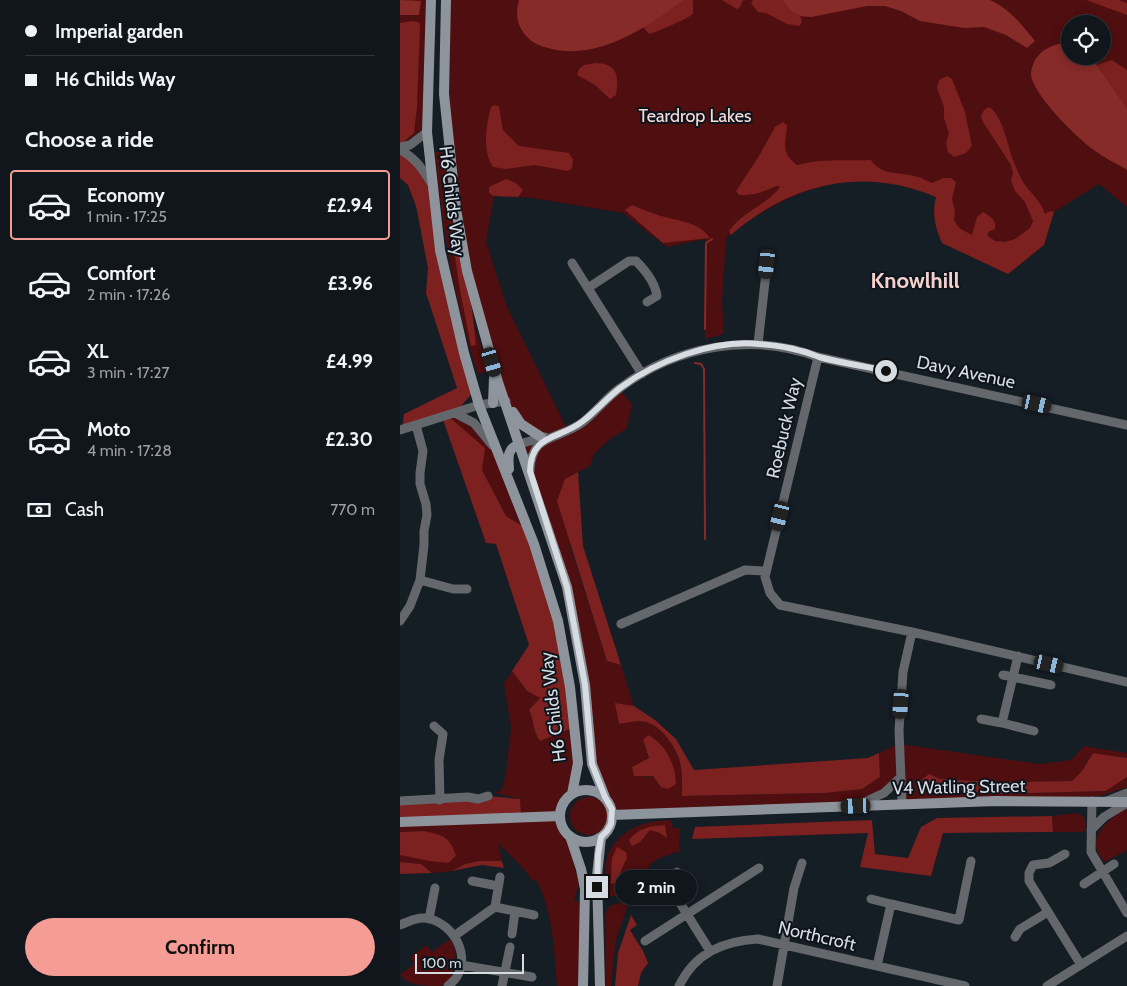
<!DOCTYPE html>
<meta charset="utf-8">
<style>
:root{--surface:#10161c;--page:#1e2329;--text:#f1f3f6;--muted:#9c9fa3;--line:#30353b;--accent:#f59c94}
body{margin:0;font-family:Cabin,sans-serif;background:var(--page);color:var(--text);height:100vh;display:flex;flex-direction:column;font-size:19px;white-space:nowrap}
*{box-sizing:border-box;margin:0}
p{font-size:16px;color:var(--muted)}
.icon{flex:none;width:28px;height:28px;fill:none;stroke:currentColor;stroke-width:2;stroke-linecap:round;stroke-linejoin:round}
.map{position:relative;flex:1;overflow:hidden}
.drawer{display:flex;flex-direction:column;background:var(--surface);width:400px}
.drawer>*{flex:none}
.top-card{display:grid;align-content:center;height:110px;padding:0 25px;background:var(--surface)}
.tools{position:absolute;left:661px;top:15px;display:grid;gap:10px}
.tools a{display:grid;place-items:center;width:50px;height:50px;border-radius:50%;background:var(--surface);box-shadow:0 2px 12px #0003,0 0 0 1px var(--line);font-size:25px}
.scale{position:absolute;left:15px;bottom:12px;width:109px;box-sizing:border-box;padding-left:5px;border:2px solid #d6dce1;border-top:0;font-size:14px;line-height:18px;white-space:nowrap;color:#d6dce1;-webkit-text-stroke:4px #0d141c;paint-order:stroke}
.end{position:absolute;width:22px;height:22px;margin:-11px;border:6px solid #d6dce1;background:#111;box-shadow:0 0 0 2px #111}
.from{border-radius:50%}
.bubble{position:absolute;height:35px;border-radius:18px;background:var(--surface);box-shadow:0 2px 12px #0003,0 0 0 1px var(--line);font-size:16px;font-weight:800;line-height:35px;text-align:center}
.car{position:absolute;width:15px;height:30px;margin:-15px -8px;border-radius:6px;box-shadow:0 0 4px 1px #0007;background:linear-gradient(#222 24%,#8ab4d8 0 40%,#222 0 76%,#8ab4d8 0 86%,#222 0)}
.top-card b{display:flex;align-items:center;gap:18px;height:48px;font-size:19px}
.top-card b+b{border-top:1px solid var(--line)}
.top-card i{width:12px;height:12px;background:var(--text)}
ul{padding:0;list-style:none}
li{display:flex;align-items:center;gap:15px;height:70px;margin:0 10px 8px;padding:0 15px;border:2px solid transparent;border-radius:5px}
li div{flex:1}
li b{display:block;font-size:19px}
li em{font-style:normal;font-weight:800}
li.active{border-color:var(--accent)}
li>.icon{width:45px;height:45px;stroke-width:1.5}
h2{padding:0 25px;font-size:22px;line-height:60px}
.pay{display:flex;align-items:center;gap:12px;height:55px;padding:0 25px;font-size:19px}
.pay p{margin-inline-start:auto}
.action{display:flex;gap:10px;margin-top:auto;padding:10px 25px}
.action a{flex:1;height:58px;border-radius:30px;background:var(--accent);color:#111;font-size:20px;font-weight:800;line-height:58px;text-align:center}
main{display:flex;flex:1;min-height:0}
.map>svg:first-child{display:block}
</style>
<main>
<section class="drawer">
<div class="top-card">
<b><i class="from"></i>Imperial garden</b>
<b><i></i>H6 Childs Way</b>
</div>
<h2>Choose a ride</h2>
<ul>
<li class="active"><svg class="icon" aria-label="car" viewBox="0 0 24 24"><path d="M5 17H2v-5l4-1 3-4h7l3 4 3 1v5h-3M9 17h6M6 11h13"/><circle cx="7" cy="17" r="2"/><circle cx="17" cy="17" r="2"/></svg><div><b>Economy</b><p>1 min · 17:25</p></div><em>£2.94</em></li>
<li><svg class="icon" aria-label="car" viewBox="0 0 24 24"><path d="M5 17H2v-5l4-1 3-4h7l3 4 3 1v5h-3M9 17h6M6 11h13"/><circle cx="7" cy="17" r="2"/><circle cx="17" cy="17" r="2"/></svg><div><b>Comfort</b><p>2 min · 17:26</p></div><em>£3.96</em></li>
<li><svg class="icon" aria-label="car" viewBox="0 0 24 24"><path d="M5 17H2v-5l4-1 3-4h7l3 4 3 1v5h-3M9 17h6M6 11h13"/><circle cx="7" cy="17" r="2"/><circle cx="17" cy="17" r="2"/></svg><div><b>XL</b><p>3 min · 17:27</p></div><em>£4.99</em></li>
<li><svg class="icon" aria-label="car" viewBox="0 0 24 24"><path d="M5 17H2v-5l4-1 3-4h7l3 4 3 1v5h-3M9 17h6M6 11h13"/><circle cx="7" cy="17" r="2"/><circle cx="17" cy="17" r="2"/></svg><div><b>Moto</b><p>4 min · 17:28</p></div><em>£2.30</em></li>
</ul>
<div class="pay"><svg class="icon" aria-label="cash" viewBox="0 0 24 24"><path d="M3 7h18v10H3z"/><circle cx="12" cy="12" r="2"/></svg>Cash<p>770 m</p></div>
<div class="action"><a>Confirm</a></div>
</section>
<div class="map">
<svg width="727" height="986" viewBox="0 0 727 986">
<rect width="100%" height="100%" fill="#151d25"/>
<path fill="#4f0e0f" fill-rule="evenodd" d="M0 0H31L27 126 0 146Z
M46 0H727V207L699 184 654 212 644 245 608 274 542 243C535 228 532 215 536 197 473 171 425 177 366 210 355 217 333 229 326 239L322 303 324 334 305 339V239L267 247 223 213 133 198 94 196 86 242 107 307 168 431 219 389 232 404 227 428 210 439 194 454 190 466 165 479 170 546 207 661 221 665 234 706 216 703 219 724C227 722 239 720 247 722 261 726 273 744 278 757 283 768 282 784 282 796L425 793 462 789 480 777 479 753 499 744 640 764 671 760 684 746 727 753V758L693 753 682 771 673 781 592 782 540 779 529 775 522 779 534 788 595 794 706 791 727 777V787L700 796 502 804 501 778 456 806 212 815 210 804 205 797 192 764 176 635 119 444 140 437 130 431 106 401 81 325 49 143ZM670 24H702V56H670ZM254 738 263 747 271 761 261 787 253 776 245 777 233 767 249 758 243 740Z
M35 152H41L46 156 75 328 89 371 78 374C54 302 42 227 35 152Z
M47 415 74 423 99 454 129 530 106 516 82 470Z
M112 671 127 691 141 698 129 710C134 720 133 732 140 741L170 729 175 731 172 794 162 807 160 816 165 831 170 836 173 860 179 885 174 900 179 902 185 953 183 986H157C154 949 153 913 136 879L133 881 122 867 98 843 102 861H78L65 864 52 871 32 873 21 864 0 862V855H5L24 831 0 832V822L120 805V799L95 793 102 789 106 774 111 727 104 684Z
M170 816a19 19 0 1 1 38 0a19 19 0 1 1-38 0Z
M725 809H727V850L705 862C683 840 706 821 725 809Z
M677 813 684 817 686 829 683 832H653L652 816Z
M271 820 273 828H280L279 853 274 852C270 856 267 855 262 857 252 861 248 866 245 876L252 883 226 896H209C209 886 204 879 205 869 208 834 240 820 271 820Z
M226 901 227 908 216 939 211 986H206L205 911H208L209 906Z
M50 939C59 955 55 963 51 980 48 982 44 985 40 986 27 986 5 986 0 974L15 964 10 957 26 945 32 952Z"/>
<path fill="#7c2020" d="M284 0H293V14C289 18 255 33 249 34L243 27Z
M322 0H343L340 7 337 9Z
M353 0H382L392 12 400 16 402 21 400 26 387 24 366 13 358 12 351 3Z
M686 0H719L727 3V15Z
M12 21 19 22 20 27 17 107 14 133 0 145V23Z
M712 60 727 70V108L697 65Z
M196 63C218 64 219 76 216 95L210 99 195 85 177 75 179 69 184 65Z
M547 76 552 79 565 112 572 146 566 153 554 157 548 152 546 142 549 134 544 118V107L537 88 539 80Z
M95 105 99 107 103 130 119 146 169 153 173 159 172 168 168 171 134 165 106 169 93 167C82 151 86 126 91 107Z
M589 107C602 114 608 146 613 160 616 168 620 177 625 185 632 194 642 203 645 214L650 211 654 212 644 245 608 274 542 243C535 227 532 215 536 197 463 166 390 183 331 235L329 231C343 211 367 205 380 187L377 186C363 191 355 196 339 195L336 191 359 156 375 127 383 122 387 125C386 144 380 152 397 165 422 158 446 161 471 160 482 177 500 171 518 177 523 178 527 181 532 183L543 178H551L556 182 552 199 555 210 554 220 559 228 572 235 577 217 583 212C590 216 597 220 595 229L588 232V236L595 241 605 242 615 239 630 228 633 221 625 202 615 191 611 180 613 173 611 165 583 122 581 116 584 110Z
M0 150 32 184 40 250 75 390 55 413 48 416 85 448 82 470 106 516 129 530 134 544 170 687V729L140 741C133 732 134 720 129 710L140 698 127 691 112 671 129 645 96 544 86 543 42 417 2 429 4 414 57 388 26 293 28 268 16 206 8 185 0 178Z
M106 179 116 183 123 190 118 197 94 196 89 193V187Z
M232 205C244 210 256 215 269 218 285 222 299 223 310 238L263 243 225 210Z
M48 206 50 220 70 293 76 345 71 346 59 285Z
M178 472 183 546 221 665 207 661 157 501 165 479Z
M215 703 234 706 255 720 276 739 294 770 468 758 479 753 480 777 462 789 425 793 282 796C282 784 283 768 278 756 273 744 261 726 246 722 238 720 227 723 219 724Z
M248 735C265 743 276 765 276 784L268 789 261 787 253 776H234L232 767 249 758 243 740Z
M693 753 727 758V777L706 791 595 794 534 788 521 780 529 774 540 779 592 782 672 781 682 771Z
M88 796 120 799 121 817 0 822V801Z
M652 816 653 832 543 833 531 876 460 867 468 833 292 839 295 827 472 820 475 854 508 858 521 827 537 818Z
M265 825 267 838 260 833 250 830 240 842 232 846 229 840C238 828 250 826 265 825Z
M24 831C42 835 50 836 56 856L48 863 30 861 0 855V832Z
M217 847 226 852 227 858 220 873 222 879 221 886 211 883 212 858Z
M79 861H102L104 868 82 865 52 871 65 864Z
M0 862 21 864 32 873 0 874Z
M231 915 237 925 230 930 243 951 248 963 241 973 238 986H215L218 953Z"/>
<path fill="#872b29" d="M0 0 21 1 19 15H0Z
M119 0H284C247 27 197 62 148 48 141 46 134 44 128 38 117 27 115 15 119 0Z
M382 0H590C610 9 621 24 635 41L627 48 606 35 584 27 564 28 520 21 501 11 485 6H467L411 17 400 16 392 12Z
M664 43 670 45V56H688L697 65 727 108V170C716 163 704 158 694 150 678 139 632 94 631 74 631 69 633 64 635 60 642 49 652 45 664 43Z"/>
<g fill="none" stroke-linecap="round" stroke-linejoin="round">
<path stroke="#872b29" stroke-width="2" d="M305 329 306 243 312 239
M295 363 301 364 304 369 305 539"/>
<path stroke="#64686d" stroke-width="9" d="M0 147 10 145 27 132
M0 150C15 157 23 170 32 184
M172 263 242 374
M188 288 229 261H236C246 271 255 282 257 296L247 302
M358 344 367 264
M418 357 365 577 370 593 380 605 512 632 727 682
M55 413 74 423 92 445
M0 430 79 405 106 401
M119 444 145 437
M130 471C131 432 158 441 183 422 196 412 206 398 220 388 276 346 351 332 418 357L727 425
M20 580 53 589H67
M0 621 10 606 20 580 24 545V531L27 515 26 504 20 484V473L23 451 16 425
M221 624 345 570 366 571
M603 675 651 685
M581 719 602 723 618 656
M602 723 634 731
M34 726 43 734
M40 800 39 760 43 734
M0 801 68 797 78 799 88 796
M692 801 691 852 727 913
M707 801 727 793
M502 804 499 730 503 672 512 632
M458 805 484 793 501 777
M691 830 704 817 727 803
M665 854 649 863 633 865 629 873V881L681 965
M265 879 310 951
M72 881 98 886
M684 884 714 864
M254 886 277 872
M471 899 491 904
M95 907 134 915
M29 919 35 888
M0 925C9 921 20 916 30 919 54 925 71 956 56 978 54 981 51 983 48 986
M112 934 115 912
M54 936 95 907 100 877
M615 937 620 929 648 912
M245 941 359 868
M61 965 132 977
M477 966 491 904 559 920 571 861
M102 986 110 947
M279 986C295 953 323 941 358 939L565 986
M377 986 394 888 402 863
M647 986 727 936"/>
<path stroke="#8d949b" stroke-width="10" d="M31 0 27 132 40 250 64 353 79 405 134 544 158 621 170 687 178 763 172 794
M46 0 44 94 56 209 67 271 98 382 167 587 185 685 192 764 205 797
M93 403 94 378
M113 412 121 424 141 437
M109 469C108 457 107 449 119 444
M160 816a26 26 0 1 1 52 0a26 26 0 1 1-52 0Z
M212 815 596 801 727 802
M0 822 160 816
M170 836 181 869 185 889 183 986
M200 986 197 876 201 837"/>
</g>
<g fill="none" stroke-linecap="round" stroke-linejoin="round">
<path stroke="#d6dce1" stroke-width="6" d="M197 887 198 855 201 837 207 831 211 824 212 809 205 797 192 764 185 685 167 587 130 471C131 433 159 440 183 421 196 411 207 398 220 388 256 361 314 339 359 344 373 345 388 347 401 351 407 352 413 355 419 357 441 363 464 366 486 371"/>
</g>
<g text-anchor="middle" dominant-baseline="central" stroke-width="4" stroke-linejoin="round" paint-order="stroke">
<g font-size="18" fill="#f8dcd9" stroke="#0d141c">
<text x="295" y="116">Teardrop Lakes</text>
</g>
<g font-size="18" fill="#d6dce1" stroke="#0d141c">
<text transform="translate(52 201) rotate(83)">H6 Childs Way</text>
<text transform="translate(566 372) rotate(12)">Davy Avenue</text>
<text transform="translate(384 428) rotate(-77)">Roebuck Way</text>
<text transform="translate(153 707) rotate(-97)">H6 Childs Way</text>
<text transform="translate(559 787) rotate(-1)">V4 Watling Street</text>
<text transform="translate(417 936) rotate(13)">Northcroft</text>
</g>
<g font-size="22" font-weight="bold" fill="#f4d1cd" stroke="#0d141c">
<text x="515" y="280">Knowlhill</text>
</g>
</g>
</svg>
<div class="tools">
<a><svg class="icon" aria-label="locate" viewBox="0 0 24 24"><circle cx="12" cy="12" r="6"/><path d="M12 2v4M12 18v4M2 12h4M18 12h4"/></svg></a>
</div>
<div class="scale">100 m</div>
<i class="end from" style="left:486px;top:371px"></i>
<i class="end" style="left:197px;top:887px"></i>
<div class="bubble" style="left:215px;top:870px;width:82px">2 min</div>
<i class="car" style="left:367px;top:264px;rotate:186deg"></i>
<i class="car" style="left:92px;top:362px;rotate:163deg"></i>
<i class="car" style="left:637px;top:404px;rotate:103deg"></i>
<i class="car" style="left:380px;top:516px;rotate:194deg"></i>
<i class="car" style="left:649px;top:664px;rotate:103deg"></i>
<i class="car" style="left:501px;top:704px;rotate:184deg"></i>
<i class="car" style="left:456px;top:806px;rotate:268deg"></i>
</div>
</main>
